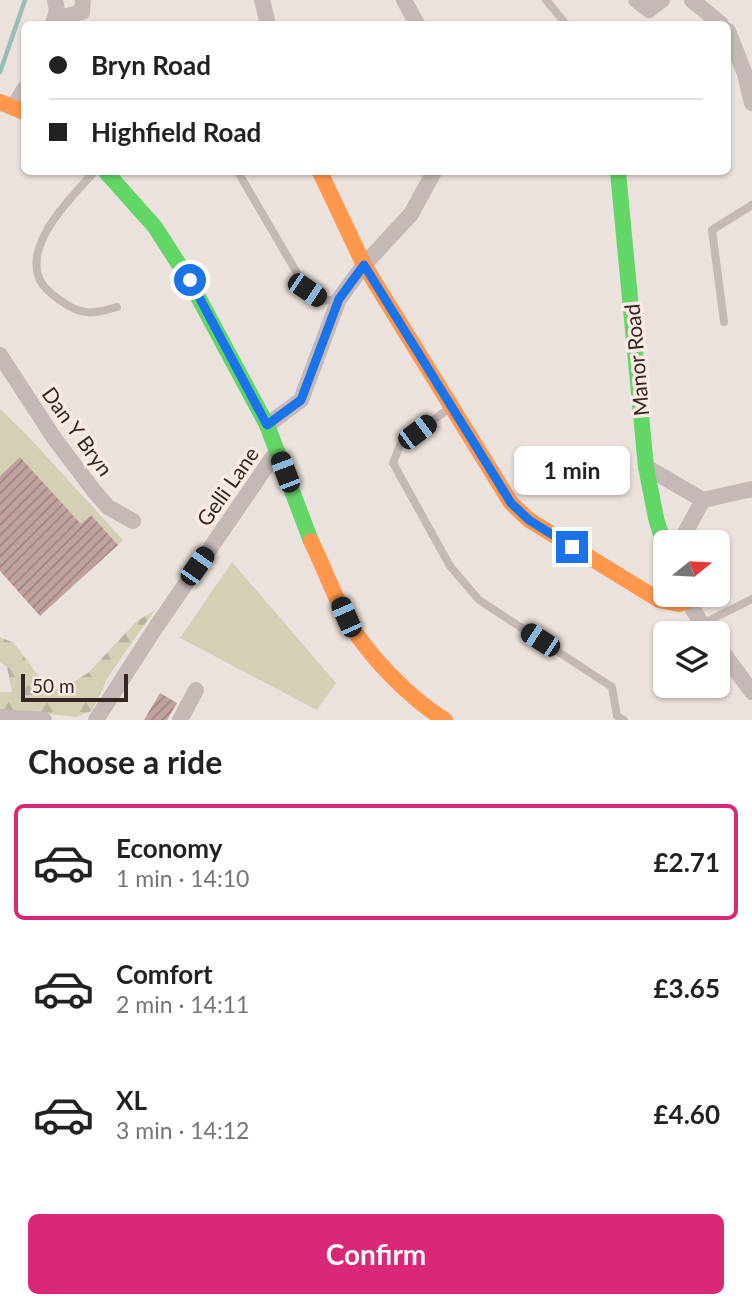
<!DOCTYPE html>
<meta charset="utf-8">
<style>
:root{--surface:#fff;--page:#f6f6f6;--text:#222;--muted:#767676;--line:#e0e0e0;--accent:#db2777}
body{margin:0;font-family:Lato,sans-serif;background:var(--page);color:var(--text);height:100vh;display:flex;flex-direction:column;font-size:26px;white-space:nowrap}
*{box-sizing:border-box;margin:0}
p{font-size:23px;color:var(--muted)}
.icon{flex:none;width:38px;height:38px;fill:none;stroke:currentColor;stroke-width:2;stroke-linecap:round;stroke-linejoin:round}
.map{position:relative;height:720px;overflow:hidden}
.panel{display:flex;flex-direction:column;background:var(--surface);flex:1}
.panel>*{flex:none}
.guide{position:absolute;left:21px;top:21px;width:710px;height:154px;border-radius:10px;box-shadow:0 2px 5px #0004;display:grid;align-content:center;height:154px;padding:0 28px;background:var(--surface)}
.needle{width:46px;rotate:72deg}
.controls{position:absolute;left:653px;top:530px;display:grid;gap:14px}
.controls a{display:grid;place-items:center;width:77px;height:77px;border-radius:10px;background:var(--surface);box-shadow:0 2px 5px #0004;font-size:35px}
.scale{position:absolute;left:21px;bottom:18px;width:107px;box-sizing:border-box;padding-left:7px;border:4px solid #352625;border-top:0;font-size:19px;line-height:24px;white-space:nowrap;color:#352625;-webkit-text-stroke:5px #faeae4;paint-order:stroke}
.end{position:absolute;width:32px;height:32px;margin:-16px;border:9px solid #1a73e8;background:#fff;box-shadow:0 0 0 4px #fff}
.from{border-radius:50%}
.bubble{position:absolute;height:49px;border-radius:10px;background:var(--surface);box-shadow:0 2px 5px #0004;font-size:23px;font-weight:700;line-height:49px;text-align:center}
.car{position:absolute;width:21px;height:42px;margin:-21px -10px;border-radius:9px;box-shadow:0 0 5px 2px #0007;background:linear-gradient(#222 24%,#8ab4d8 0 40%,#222 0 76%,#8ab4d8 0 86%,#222 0)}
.guide b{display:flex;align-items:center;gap:24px;height:66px;font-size:26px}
.guide b+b{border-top:2px solid var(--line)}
.guide i{width:18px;height:18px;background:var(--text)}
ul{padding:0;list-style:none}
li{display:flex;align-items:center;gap:21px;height:116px;margin:0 14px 10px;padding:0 14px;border:4px solid transparent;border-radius:10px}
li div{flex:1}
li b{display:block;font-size:26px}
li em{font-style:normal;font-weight:700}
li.on{border-color:var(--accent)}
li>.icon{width:63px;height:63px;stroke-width:1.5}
h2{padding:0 28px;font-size:32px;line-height:84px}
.action{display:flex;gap:14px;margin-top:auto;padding:14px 28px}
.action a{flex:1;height:80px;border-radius:10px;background:var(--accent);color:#fff;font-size:28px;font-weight:700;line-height:80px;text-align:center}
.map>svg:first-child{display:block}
</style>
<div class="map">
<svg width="752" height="720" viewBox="0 0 752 720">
<defs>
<pattern id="forest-firs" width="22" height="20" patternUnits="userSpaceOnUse" patternTransform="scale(1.75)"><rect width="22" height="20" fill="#d3d0b6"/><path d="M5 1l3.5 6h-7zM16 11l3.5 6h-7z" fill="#b6b29c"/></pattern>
<pattern id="building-hatch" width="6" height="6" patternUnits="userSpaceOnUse" patternTransform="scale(1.75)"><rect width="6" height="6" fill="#c1a19e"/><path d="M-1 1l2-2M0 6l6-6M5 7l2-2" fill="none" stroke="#9e8381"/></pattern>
</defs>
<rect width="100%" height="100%" fill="#ece2dd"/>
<path fill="#d3d0b6" d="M0 409 26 434 123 540 118 545 91 515 81 524 21 458 0 476Z
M232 562 336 683 317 710 180 638Z"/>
<path fill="url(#forest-firs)" d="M155 610 108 677 92 711 76 717 30 712 0 713V692H12L7 667 0 662V637L14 643 46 686 56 689 65 687 88 673 137 621Z"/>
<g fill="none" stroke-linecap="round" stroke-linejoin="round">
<path stroke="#99bfb5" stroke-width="4.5" d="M0 72 25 0"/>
</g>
<path fill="url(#building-hatch)" d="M20 457 81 524 91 515 118 545 40 616 0 571V476Z
M160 693 177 703 167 720H144Z"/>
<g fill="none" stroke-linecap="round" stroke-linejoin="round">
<path stroke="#c4b9b7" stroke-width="8" d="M546 0 566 24
M94 172C73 196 25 241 39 278 42 287 54 296 61 301 82 316 94 314 117 307
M238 172 307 290 323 301 339 299
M724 322 712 230 752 205
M451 407 400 445 393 463 450 566 479 600 612 687 617 716 624 720
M702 624 752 599"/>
<path stroke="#c4b9b7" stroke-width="16" d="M262 0 268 24
M404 0 417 24
M636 0 649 10 662 0
M692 0 721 24
M55 19 82 12 83 0
M53 24 57 10 55 0
M728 31 745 74 752 103
M14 107 24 89
M0 355 54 438 94 491 108 507 133 521
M267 425 301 400 339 299 364 265 411 214 434 172
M646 467 703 500 752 489
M680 542 703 500
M684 595 708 634
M718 646 752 692
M0 717 44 720
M96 720 154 630 277 451
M180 720 196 690"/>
<path stroke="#63d668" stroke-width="16" d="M106 172 155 227 189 280 267 425 311 541
M618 172 646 467 656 518 665 548"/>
<path stroke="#ff974d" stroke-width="16" d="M0 102 24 112
M320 172 364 265 511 503 529 520 659 600 679 604 687 601
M311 541C323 565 332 591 345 615 365 653 409 698 445 720"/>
</g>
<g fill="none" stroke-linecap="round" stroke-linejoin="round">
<path stroke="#1a73e8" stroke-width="9" d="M190 280 267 425 301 400 339 299 364 265 511 503 529 520 572 547"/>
</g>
<g text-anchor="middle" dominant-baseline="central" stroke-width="7" stroke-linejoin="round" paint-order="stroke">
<g font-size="21" fill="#352625" stroke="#faeae4">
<text transform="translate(636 360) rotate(-95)">Manor Road</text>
<text transform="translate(78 431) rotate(54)">Dan Y Bryn</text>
<text transform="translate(227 486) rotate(-55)">Gelli Lane</text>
</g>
</g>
</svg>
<div class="controls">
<a><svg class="needle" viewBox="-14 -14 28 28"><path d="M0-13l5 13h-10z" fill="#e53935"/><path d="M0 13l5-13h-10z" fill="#767676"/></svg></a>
<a><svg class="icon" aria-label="layers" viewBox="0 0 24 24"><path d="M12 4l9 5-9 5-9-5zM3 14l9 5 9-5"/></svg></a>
</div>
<div class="scale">50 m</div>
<i class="end from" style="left:190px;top:280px"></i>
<i class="end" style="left:572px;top:547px"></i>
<div class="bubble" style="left:514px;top:446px;width:116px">1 min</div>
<i class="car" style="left:307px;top:290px;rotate:124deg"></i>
<i class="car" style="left:417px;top:432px;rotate:53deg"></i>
<i class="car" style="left:285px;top:472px;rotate:339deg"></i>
<i class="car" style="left:197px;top:566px;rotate:35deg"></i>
<i class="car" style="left:346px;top:617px;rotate:336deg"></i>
<i class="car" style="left:540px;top:640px;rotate:303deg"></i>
<div class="guide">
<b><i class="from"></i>Bryn Road</b>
<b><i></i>Highfield Road</b>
</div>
</div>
<section class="panel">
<h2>Choose a ride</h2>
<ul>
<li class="on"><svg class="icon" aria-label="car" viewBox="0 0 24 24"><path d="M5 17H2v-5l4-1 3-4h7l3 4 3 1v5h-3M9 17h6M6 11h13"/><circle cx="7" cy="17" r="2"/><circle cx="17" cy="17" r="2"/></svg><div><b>Economy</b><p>1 min · 14:10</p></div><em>£2.71</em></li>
<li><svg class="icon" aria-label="car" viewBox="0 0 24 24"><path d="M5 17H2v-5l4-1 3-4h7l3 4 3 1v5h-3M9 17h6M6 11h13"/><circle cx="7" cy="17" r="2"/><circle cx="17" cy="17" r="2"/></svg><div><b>Comfort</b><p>2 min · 14:11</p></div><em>£3.65</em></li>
<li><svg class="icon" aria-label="car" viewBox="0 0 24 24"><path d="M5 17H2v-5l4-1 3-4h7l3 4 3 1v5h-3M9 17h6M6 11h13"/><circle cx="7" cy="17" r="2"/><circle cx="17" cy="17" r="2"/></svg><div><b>XL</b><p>3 min · 14:12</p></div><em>£4.60</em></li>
</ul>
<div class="action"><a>Confirm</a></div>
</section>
